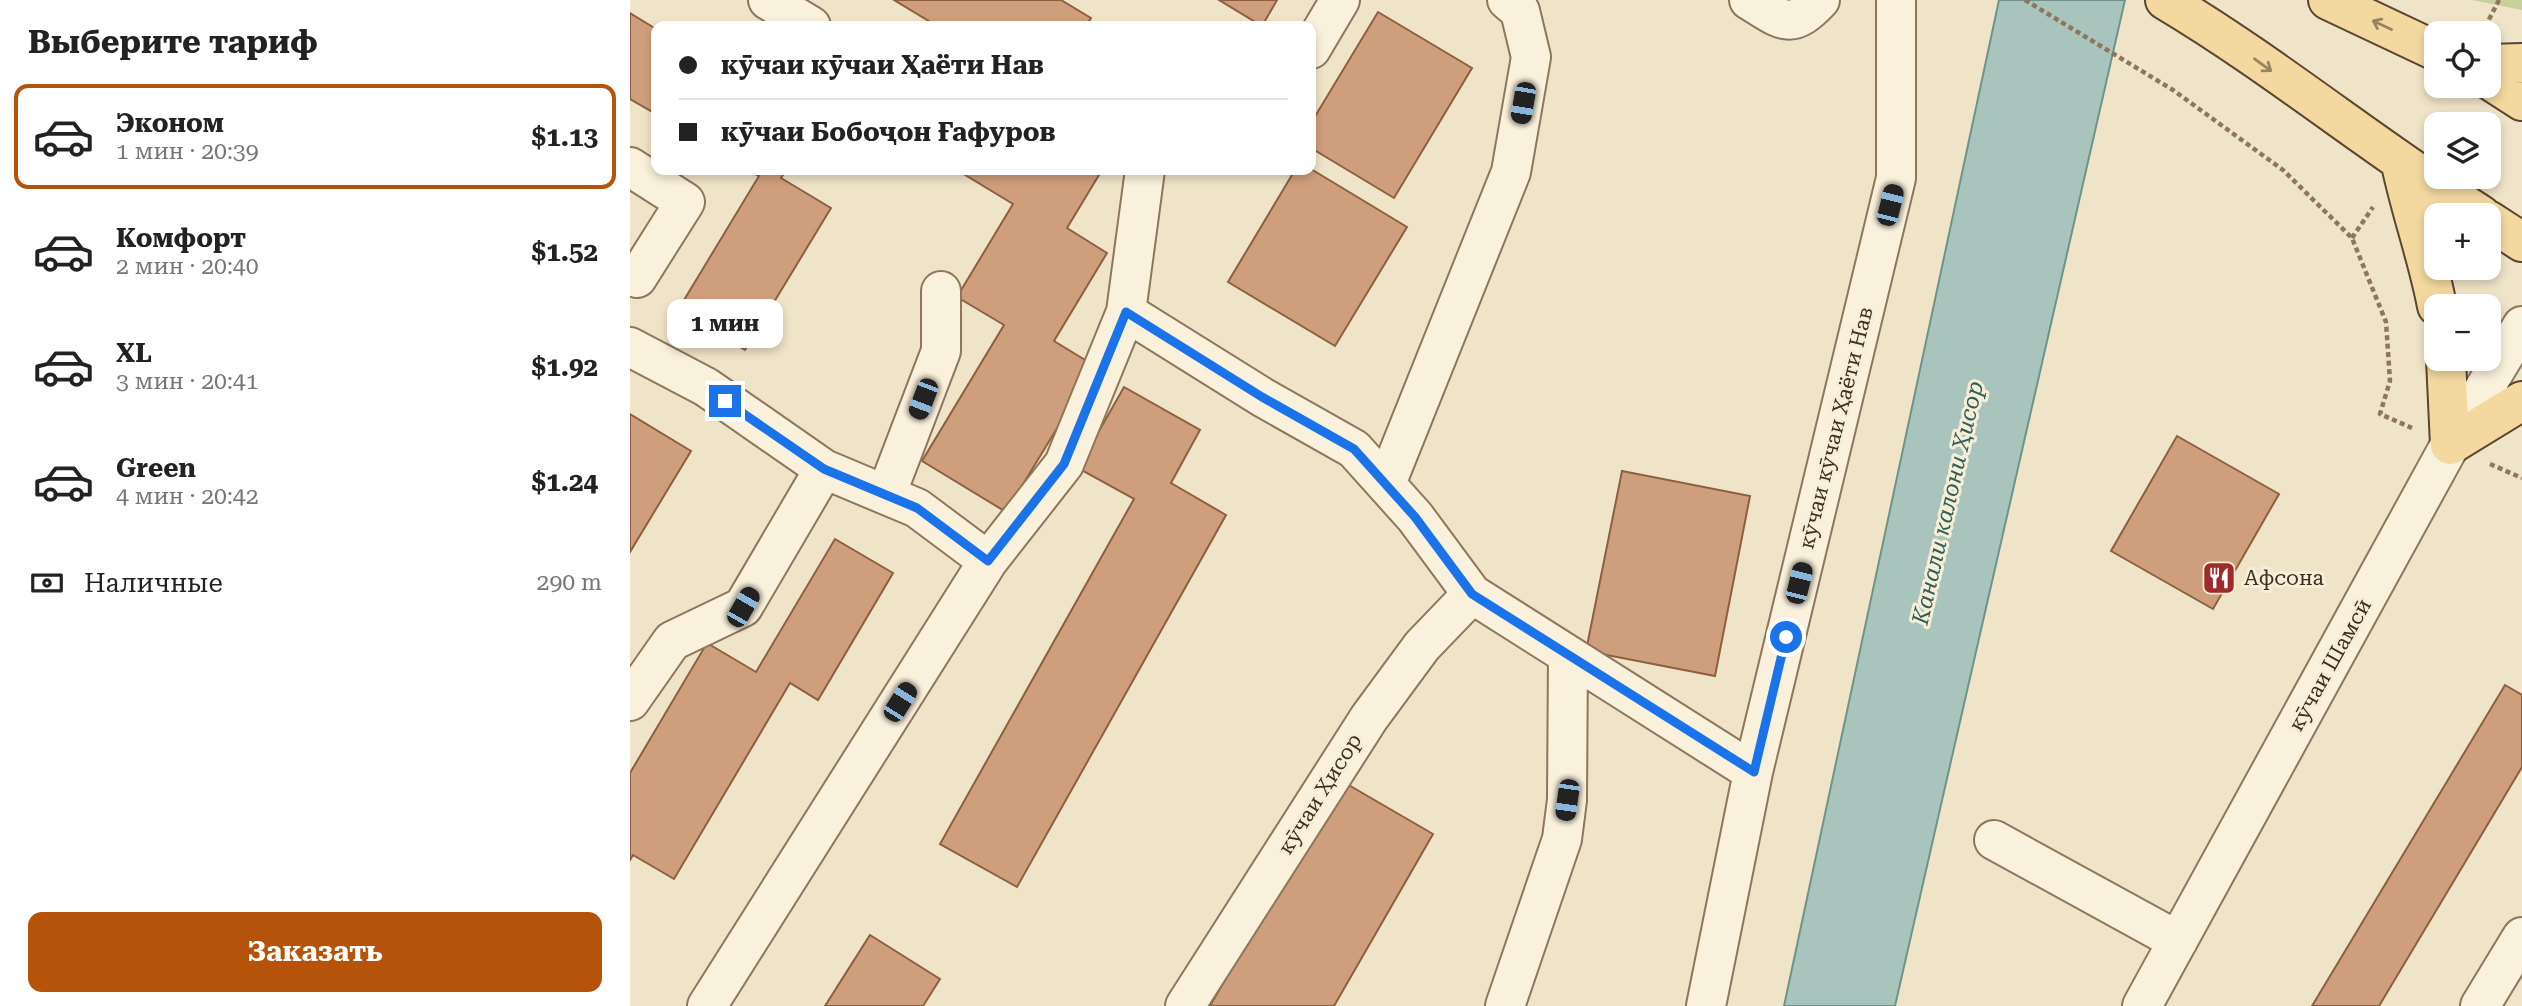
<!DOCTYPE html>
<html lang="ru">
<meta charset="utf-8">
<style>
:root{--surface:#fff;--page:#f2f2f2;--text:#222;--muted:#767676;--line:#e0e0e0;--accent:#b45309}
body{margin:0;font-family:"Roboto Serif",serif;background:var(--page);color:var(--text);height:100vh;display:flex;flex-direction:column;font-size:26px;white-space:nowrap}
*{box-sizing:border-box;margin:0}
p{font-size:23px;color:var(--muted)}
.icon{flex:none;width:38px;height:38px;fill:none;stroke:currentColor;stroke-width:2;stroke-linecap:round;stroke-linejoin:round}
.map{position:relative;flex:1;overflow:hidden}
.side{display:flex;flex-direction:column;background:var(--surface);width:630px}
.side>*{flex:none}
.guide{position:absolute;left:21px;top:21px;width:665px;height:154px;border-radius:14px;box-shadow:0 4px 10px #0003;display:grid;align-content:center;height:154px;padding:0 28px;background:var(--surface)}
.tools{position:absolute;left:1794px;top:21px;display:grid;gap:14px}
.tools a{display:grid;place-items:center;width:77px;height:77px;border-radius:14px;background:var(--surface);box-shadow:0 4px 10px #0003;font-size:35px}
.end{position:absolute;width:32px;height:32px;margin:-16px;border:9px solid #1a73e8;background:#fff;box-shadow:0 0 0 4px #fff}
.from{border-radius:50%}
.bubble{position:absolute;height:49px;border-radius:14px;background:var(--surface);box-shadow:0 4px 10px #0003;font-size:23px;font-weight:700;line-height:49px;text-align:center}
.car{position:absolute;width:21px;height:42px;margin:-21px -10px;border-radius:9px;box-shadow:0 0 5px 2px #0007;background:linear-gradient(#222 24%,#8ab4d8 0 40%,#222 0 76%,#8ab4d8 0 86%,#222 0)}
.guide b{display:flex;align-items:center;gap:24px;height:66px;font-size:26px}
.guide b+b{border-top:2px solid var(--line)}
.guide i{width:18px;height:18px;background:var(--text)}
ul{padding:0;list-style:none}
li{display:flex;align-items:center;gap:21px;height:105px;margin:0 14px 10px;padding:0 14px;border:4px solid transparent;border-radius:14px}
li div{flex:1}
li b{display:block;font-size:26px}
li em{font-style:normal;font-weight:700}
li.current{border-color:var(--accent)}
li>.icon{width:63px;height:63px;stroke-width:1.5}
h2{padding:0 28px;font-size:32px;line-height:84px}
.pay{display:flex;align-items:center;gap:18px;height:77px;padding:0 28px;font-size:26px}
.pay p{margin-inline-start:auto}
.cta{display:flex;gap:14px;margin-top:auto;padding:14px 28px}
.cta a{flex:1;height:80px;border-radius:14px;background:var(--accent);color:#fff;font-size:28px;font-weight:700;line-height:80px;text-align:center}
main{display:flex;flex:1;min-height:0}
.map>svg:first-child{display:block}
</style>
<main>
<section class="side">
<h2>Выберите тариф</h2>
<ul>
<li class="current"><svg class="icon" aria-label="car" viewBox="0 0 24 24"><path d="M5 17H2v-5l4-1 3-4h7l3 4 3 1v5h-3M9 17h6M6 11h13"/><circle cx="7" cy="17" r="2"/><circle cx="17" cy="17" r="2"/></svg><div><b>Эконом</b><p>1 мин · 20:39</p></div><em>$1.13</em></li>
<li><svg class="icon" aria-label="car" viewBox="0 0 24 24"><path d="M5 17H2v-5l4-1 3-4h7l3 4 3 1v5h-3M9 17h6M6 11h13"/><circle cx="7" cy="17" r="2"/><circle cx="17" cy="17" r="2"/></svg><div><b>Комфорт</b><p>2 мин · 20:40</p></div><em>$1.52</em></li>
<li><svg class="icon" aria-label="car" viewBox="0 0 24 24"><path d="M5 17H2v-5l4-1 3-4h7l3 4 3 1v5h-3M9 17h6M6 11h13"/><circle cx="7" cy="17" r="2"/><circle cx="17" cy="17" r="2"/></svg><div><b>XL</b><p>3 мин · 20:41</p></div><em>$1.92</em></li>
<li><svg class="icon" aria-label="car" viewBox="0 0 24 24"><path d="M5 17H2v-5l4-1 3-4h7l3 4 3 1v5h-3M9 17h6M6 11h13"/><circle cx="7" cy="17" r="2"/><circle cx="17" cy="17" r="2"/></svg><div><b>Green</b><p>4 мин · 20:42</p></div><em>$1.24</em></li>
</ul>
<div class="pay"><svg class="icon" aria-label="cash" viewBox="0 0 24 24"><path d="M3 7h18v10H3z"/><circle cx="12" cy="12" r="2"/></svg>Наличные<p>290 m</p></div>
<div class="cta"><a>Заказать</a></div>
</section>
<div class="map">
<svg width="1892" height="1006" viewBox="0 0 1892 1006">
<rect width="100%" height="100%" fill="#f0e4c8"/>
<path fill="#c9cf9b" d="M1842 0H1892V10Z"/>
<path fill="#a9c4bc" stroke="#6f938a" stroke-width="2" d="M1369 0H1495L1265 1006H1154Z"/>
<path fill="#cf9f7d" stroke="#8d5f41" stroke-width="2" d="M264 0H431L461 18 456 26H307Z
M589 0H647L632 26Z
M748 12 842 68 764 198 681 148V123Z
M0 13 26 29V114L0 99Z
M681 169 777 227 705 346 598 282 665 170Z
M118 170H156L151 178 201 208 115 350 48 310 129 176Z
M327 170H472L437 228 477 253 424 341 465 366 376 512 292 461 374 325 327 297 383 204Z
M494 387 570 430 541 483 596 515 387 887 310 844 504 499 448 468Z
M0 414 61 451 0 552Z
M1547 436 1649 494 1583 609 1481 551Z
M992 471 1120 496 1085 676 956 651Z
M205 539 263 573 188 700 160 683 44 879 3 855 0 860V773L77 643 126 672Z
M1875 685 1892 695V767L1749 1006H1682Z
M710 780 803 834 704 1006H580Z
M240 935 310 979 293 1006H195Z"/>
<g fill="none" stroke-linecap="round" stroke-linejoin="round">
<defs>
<path id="minor" d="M138 0 181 26
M1119 0C1152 20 1160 32 1190 0
M681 49 710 0
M0 167 55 202 7 278
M496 312 515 170
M0 347 76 387 194 469 287 508 358 561
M756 484 881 172 901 57 890 11 877 0
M256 495 311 351V291
M0 701 42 641 113 607 194 469
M1364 840 1548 941
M77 1006 358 561 434 464 496 312 632 397 724 449 785 517 842 594
M555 1006 739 718 792 646 842 594 1123 772
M875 1006 932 839 937 800 938 655
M1076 1006 1123 772 1266 178V0
M1512 1006 1820 445 1892 326
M1850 1006 1892 937"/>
<path id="major" d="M1535 0C1644 65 1743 147 1851 215
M1698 0 1806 51
M1858 64 1892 63
M1858 79 1892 101
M1771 164C1781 212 1798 258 1807 306
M1858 220 1892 242
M1816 359 1820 445 1892 401"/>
</defs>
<use href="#minor" stroke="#8d765c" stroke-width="42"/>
<use href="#major" stroke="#5b4430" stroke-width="42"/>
<path stroke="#8d765c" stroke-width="4.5" stroke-dasharray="5 3.5" stroke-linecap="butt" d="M1395 0 1543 90 1653 170 1722 238 1756 322 1760 381 1750 414 1782 428
M1855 27 1869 0
M1722 238 1743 207
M1860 464 1892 478"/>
<use href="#minor" stroke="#faf1dc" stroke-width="38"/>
<use href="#major" stroke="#f3d9a0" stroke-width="38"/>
</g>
<defs><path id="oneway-shaft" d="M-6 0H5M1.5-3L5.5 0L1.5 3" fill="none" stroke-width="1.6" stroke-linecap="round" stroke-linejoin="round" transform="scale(1.75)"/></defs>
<g stroke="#988460">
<use href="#oneway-shaft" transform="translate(1752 25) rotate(-155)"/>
<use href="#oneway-shaft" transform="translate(1633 65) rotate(36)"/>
</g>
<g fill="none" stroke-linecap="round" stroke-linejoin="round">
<path stroke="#1a73e8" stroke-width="9" d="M95 401 194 469 287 508 358 561 434 464 496 312 632 397 724 449 785 517 842 594 1124 772 1156 637"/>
</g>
<defs>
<symbol id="restaurant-square" viewBox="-11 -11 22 22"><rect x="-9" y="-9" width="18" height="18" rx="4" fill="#9e2a2b" stroke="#f7eed8"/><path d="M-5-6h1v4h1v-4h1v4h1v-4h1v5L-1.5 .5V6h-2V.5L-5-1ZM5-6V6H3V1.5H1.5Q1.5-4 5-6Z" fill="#fff"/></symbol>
</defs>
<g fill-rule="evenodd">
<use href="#restaurant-square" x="1570" y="559" width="38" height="38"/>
</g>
<g text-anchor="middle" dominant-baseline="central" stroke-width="6" stroke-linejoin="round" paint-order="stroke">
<g font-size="21" fill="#3d2e20" stroke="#f7eed8">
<text transform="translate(1206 428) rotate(-76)">кӯчаи кӯчаи Ҳаёти Нав</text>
<text transform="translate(1700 665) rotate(-61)">кӯчаи Шамсӣ</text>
<text transform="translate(690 794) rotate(-58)">кӯчаи Ҳисор</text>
</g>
<g font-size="21" fill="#3d2e20" stroke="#f7eed8" text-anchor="start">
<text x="1614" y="578">Афсона</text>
</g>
<g font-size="23" font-style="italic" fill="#2f5d5a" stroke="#f7eed8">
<text transform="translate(1318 503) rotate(-77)">Канали калони Ҳисор</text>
</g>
</g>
</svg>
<div class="tools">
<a><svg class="icon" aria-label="locate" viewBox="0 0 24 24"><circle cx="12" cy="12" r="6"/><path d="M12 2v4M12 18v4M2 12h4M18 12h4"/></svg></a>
<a><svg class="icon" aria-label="layers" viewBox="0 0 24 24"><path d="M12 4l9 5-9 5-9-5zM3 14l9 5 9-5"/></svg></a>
<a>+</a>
<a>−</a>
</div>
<i class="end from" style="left:1156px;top:637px"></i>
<i class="end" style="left:95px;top:401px"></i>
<div class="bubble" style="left:37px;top:299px;width:116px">1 мин</div>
<i class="car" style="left:893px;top:103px;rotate:190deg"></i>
<i class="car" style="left:1260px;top:205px;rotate:14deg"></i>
<i class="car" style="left:293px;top:399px;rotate:201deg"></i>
<i class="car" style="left:1169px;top:583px;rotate:14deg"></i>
<i class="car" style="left:113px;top:607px;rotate:30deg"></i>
<i class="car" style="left:270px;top:702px;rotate:32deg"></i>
<i class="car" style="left:937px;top:800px;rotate:188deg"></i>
<div class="guide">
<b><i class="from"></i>кӯчаи кӯчаи Ҳаёти Нав</b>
<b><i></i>кӯчаи Бобоҷон Ғафуров</b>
</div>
</div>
</main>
